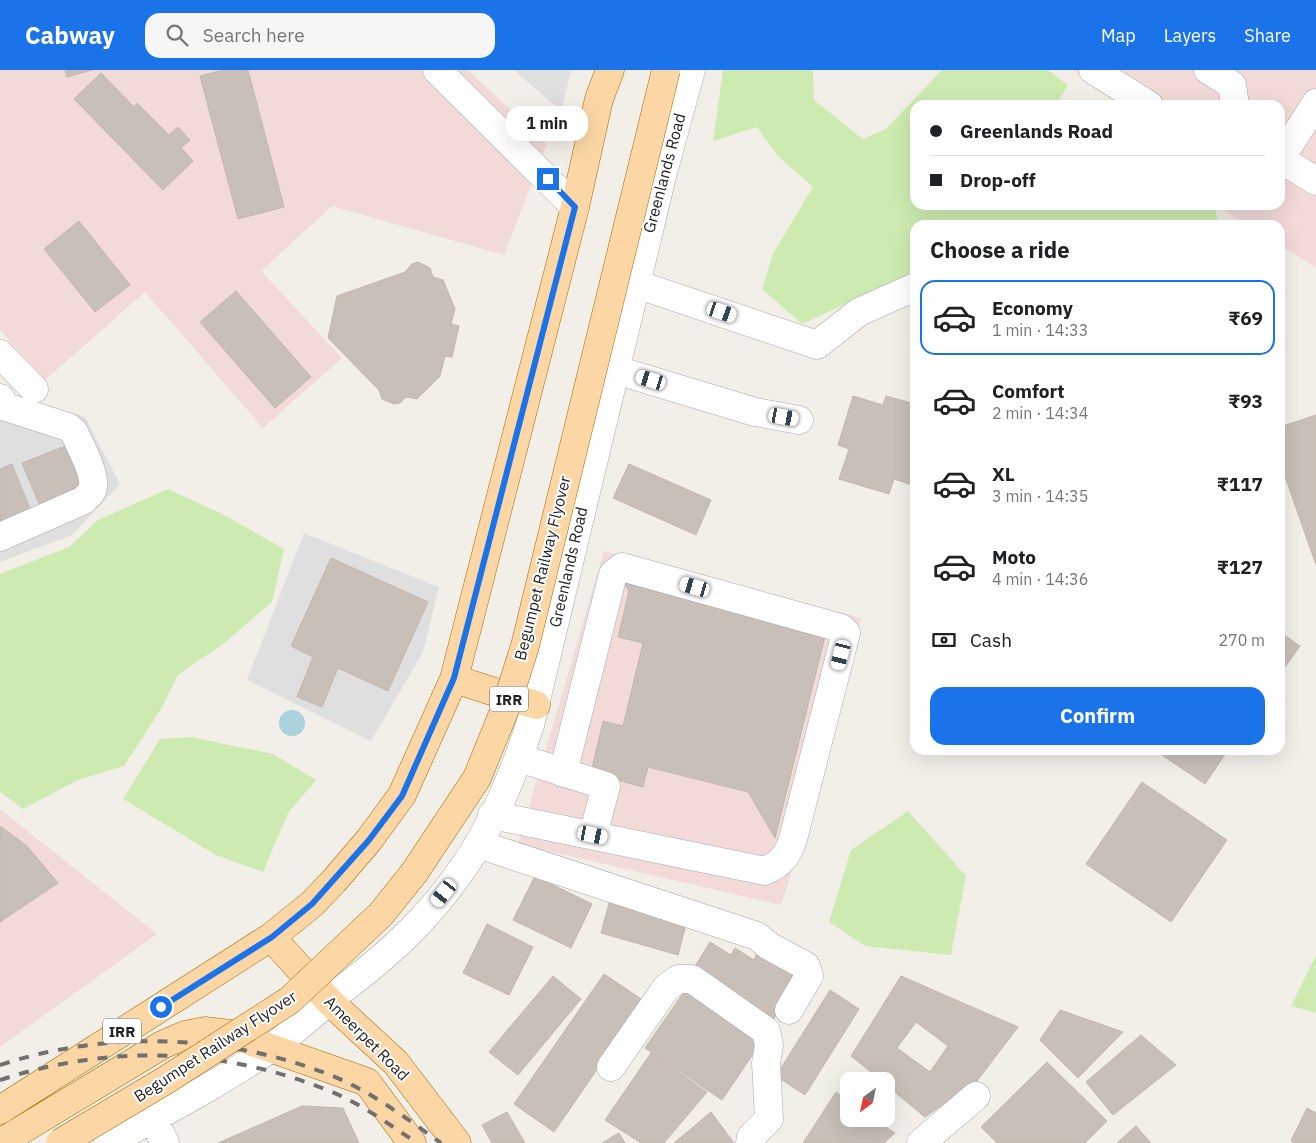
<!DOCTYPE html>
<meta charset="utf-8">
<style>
:root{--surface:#fff;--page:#f6f6f6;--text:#202124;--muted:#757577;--line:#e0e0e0;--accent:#1a73e8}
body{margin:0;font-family:"IBM Plex Sans",sans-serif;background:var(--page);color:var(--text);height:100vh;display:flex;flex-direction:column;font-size:19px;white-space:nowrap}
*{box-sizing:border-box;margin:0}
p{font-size:16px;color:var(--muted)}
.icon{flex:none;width:28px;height:28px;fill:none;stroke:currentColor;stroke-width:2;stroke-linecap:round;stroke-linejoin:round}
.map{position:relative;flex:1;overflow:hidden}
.sheet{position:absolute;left:910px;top:150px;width:375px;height:535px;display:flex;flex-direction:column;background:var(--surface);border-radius:15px;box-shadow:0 5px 20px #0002}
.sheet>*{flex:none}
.top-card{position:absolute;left:910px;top:30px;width:375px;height:110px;border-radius:15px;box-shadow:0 5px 20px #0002;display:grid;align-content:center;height:110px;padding:0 20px;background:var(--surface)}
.needle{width:32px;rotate:213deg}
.controls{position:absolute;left:840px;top:1002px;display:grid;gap:10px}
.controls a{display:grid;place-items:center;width:55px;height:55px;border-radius:10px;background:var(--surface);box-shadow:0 5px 20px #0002;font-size:25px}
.end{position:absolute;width:22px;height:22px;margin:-11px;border:6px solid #1a73e8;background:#fff;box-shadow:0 0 0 2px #fff}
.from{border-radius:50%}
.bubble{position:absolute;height:35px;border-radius:15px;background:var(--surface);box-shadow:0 5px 20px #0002;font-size:16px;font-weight:700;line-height:35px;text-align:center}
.car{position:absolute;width:15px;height:30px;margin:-15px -8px;border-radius:6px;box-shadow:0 0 4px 1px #0007;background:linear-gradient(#fff 24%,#345 0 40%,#fff 0 76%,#345 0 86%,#fff 0)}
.top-card b{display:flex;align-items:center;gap:18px;height:48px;font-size:19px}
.top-card b+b{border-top:1px solid var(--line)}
.top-card i{width:12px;height:12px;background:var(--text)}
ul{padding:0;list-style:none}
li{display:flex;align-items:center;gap:15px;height:75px;margin:0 10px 8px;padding:0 10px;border:2px solid transparent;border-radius:15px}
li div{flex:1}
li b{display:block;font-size:19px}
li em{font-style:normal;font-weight:700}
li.current{border-color:var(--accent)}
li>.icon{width:45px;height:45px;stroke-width:1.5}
h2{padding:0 20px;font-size:22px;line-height:60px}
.pay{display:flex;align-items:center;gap:12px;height:55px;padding:0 20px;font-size:19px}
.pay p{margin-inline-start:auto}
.action{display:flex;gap:10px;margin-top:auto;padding:10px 20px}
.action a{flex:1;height:58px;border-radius:15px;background:var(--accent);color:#fff;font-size:20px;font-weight:700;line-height:58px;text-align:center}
header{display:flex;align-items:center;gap:30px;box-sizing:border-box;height:70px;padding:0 25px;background:var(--accent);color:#fff}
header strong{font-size:24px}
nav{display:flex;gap:28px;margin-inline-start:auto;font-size:18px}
.search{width:350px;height:45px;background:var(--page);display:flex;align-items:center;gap:12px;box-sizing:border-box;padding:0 18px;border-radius:15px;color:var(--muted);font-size:19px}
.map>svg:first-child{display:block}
</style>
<header>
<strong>Cabway</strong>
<div class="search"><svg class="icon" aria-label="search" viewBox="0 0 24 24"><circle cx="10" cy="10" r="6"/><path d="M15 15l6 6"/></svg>Search here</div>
<nav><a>Map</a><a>Layers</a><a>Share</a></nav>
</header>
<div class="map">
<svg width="1316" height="1073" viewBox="0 0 1316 1073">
<rect width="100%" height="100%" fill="#f2efe9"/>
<path fill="#e0dfdf" d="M514 0H571L561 41Z
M0 316 7 323 85 347 120 414 72 465 0 492Z
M304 463 439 517 423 582 371 671 247 610Z"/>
<path fill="#f2dad9" d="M0 0H468L547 74 504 185 332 136 261 201 342 288 263 358 145 222 45 310 0 260Z
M1073 0H1316V198L1280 175V155H1247L1215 135H1280V35H1124Z
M604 481 861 548 804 763 781 835 518 774Z
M0 739 157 864 0 977Z"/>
<path fill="#cdebb0" d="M723 0H813L814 30 863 69 886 59 942 0H1048L1068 15 1056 35H915V135H1215L1218 155H915V202L802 254 762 219 773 184 813 117 778 86 757 57 713 71Z
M168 419 226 446 284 479 272 532 223 574 178 605 161 639 124 696 78 710 23 739 0 722V504L69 477 98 450Z
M191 667 273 684 316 710 288 743 263 802 216 785 123 729 160 669Z
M908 741 966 806 951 885 865 876 829 852 851 780Z
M1316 885V943L1291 936Z"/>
<path fill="#aad3df" d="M279 653a13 13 0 1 1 26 0a13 13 0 1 1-26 0Z"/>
<path fill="#c7bfb8" stroke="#c4b6ab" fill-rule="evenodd" d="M65 0H92L67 7Z
M223 0H248L284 137 238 149 200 6Z
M101 3 134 37 137 33 169 65 178 57 190 70 181 78 193 91 163 120 74 29Z
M79 151 130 215 95 242 44 179Z
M418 192 430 198 433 207 443 210 455 239 451 254 459 256 452 287 445 286 440 306 417 329 406 327 400 333 394 334 382 329 379 320 328 268 337 226 405 202 412 194Z
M236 221 311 307 275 338 200 252Z
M853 326 883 335 886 326 915 334V416L894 409 889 424 839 409 849 379 838 375Z
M1316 345V495L1280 392V357Z
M68 375 87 423 42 441 22 393Z
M12 394 33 446 0 459V399Z
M629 394 711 430 696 465 613 428Z
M331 488 428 532 388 621 338 598 322 637 297 627 313 587 291 576Z
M620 506 827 558 775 768 748 722 648 697 643 717 591 703 603 651 623 656 643 573 618 567 629 521Z
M1280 562 1300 576 1280 604Z
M1161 680H1228L1205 714 1159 683Z
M1142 712 1227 770 1171 852 1086 794Z
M0 756 27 776 58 813 0 852Z
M535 806 592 834 571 878 513 850Z
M609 833 686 855 678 885 601 863Z
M487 854 533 877 509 925 463 903Z
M710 872 731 885 735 878 754 890 757 883 800 904 773 950 692 901Z
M604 904 644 931 554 1062 514 1034Z
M553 906 581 929 518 1005 489 982Z
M901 906 1018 957 977 1011 925 1047 886 1015V1011H882L851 986ZM916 952 948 976 930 1002 897 978Z
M688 916 764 968 722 1030 645 978Z
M830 920 859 939 805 1025 776 1006Z
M1060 940 1123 962 1078 1008 1040 970Z
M1141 965 1176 995 1113 1045 1086 1012Z
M651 983 707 1022 664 1073H641L605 1050Z
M1047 992 1107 1051 1085 1073H997L981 1057Z
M836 1022 849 1031V1049H874L895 1063 884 1073H803Z
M302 1036 343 1038 359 1073H218Z
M1307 1038 1316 1043V1073H1294L1291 1071Z
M507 1042 525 1073H492L482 1055Z
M711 1042 734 1073H674Z
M1136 1056 1151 1073H1117Z
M619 1063 625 1073H602Z"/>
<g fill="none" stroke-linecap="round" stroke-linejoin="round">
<defs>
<path id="minor" d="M437 0 575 137
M1093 0 1149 35
M1208 0 1232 15 1235 35
M1280 89 1316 33
M1280 89 1316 111
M636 214 817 275 859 242 915 217
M0 284 34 319
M616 300 755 342 799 350
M0 328 6 337 68 357 74 362C80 375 95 403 93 416 93 423 87 427 82 431L0 467
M519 688 606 716 593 765
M492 745 765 801C781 794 788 785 793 769L846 563 841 558 622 497 613 504 563 703
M478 774 757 866 769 876 806 896 809 906 789 940
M611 997 666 918 678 909H692L766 961 769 975 766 993 769 1049 751 1067 750 1073
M153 1048 165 1073
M108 1073C162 1043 217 1015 268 980 296 961 320 937 347 916 393 881 430 846 463 798 491 759 515 701 530 655L662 106 691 0
M921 1073 976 1026"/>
<path id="major" d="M454 609 536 635
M271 867 329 931 396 993 457 1073
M0 1040 271 867 312 834 334 811 369 770 402 725 454 609 575 137 599 29 610 0
M0 1073 162 975 185 965 205 961 230 964 367 1012 412 1073"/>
</defs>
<use href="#minor" stroke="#a9a9a9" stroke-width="29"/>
<use href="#major" stroke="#a06b00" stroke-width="29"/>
<use href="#minor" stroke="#fff" stroke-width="28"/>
<use href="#major" stroke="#fcd6a4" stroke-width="28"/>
<path stroke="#707070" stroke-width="4" stroke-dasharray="10 10" stroke-linecap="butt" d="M0 995C107 960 223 964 328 1004 369 1020 406 1048 441 1073
M0 1010C107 975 217 977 322 1018 356 1030 387 1053 417 1073"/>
<defs>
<path id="major-bridge" d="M60 1073 166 1010 290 930 381 844 414 803 477 708 505 639 525 576 666 0"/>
</defs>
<use href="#major-bridge" stroke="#a06b00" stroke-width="29" stroke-linecap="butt"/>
<use href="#major-bridge" stroke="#fcd6a4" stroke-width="28"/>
</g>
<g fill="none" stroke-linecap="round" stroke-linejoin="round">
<path stroke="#1a73e8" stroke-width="6" d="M161 937 272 867 312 834 369 770 402 726 454 608 575 137 548 109"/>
</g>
<g text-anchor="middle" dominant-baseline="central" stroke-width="4" stroke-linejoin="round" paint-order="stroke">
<g fill="#fff" stroke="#646464" stroke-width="1">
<rect x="490" y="616.5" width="38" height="25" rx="4"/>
<rect x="103" y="948.5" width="38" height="25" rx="4"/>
</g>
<g font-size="15" font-weight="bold" fill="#222">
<text x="509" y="629">IRR</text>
<text x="122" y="961">IRR</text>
</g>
<g font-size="16" fill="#222" stroke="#fff">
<text transform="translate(664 103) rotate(-75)">Greenlands Road</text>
<text transform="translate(568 497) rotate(-77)">Greenlands Road</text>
<text transform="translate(542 498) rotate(-76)">Begumpet Railway Flyover</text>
<text transform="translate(367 968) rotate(45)">Ameerpet Road</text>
<text transform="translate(215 976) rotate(-33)">Begumpet Railway Flyover</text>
</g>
</g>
</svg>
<div class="controls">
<a><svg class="needle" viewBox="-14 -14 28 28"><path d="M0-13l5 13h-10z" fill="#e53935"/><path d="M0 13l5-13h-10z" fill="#757577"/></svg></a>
</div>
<i class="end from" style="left:161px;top:937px"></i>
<i class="end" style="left:548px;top:109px"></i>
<div class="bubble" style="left:506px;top:36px;width:82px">1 min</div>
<i class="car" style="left:722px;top:242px;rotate:109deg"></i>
<i class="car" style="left:651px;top:310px;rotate:287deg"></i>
<i class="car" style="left:784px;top:347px;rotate:100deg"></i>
<i class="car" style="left:695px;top:517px;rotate:286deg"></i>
<i class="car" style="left:841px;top:585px;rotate:194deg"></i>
<i class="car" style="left:593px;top:765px;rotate:102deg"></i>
<i class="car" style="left:444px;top:823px;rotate:219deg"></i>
<div class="top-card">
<b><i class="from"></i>Greenlands Road</b>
<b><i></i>Drop-off</b>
</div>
<section class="sheet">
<h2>Choose a ride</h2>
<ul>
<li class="current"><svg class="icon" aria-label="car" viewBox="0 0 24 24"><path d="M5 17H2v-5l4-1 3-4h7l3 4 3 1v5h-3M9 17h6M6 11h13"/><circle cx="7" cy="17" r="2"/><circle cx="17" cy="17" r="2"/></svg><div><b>Economy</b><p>1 min · 14:33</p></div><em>₹69</em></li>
<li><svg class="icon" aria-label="car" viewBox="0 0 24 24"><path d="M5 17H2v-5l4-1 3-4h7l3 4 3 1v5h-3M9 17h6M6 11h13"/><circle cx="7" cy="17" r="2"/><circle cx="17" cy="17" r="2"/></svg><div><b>Comfort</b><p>2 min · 14:34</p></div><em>₹93</em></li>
<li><svg class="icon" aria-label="car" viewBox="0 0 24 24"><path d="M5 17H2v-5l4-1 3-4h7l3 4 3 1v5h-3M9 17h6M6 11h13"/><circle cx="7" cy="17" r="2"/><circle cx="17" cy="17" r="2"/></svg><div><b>XL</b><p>3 min · 14:35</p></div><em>₹117</em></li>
<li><svg class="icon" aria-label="car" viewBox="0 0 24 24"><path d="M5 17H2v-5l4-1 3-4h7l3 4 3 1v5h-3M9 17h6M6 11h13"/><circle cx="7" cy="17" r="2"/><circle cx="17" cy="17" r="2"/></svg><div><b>Moto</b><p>4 min · 14:36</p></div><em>₹127</em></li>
</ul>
<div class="pay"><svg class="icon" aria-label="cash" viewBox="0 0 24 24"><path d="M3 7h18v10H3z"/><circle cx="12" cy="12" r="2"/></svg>Cash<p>270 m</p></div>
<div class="action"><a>Confirm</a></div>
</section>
</div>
